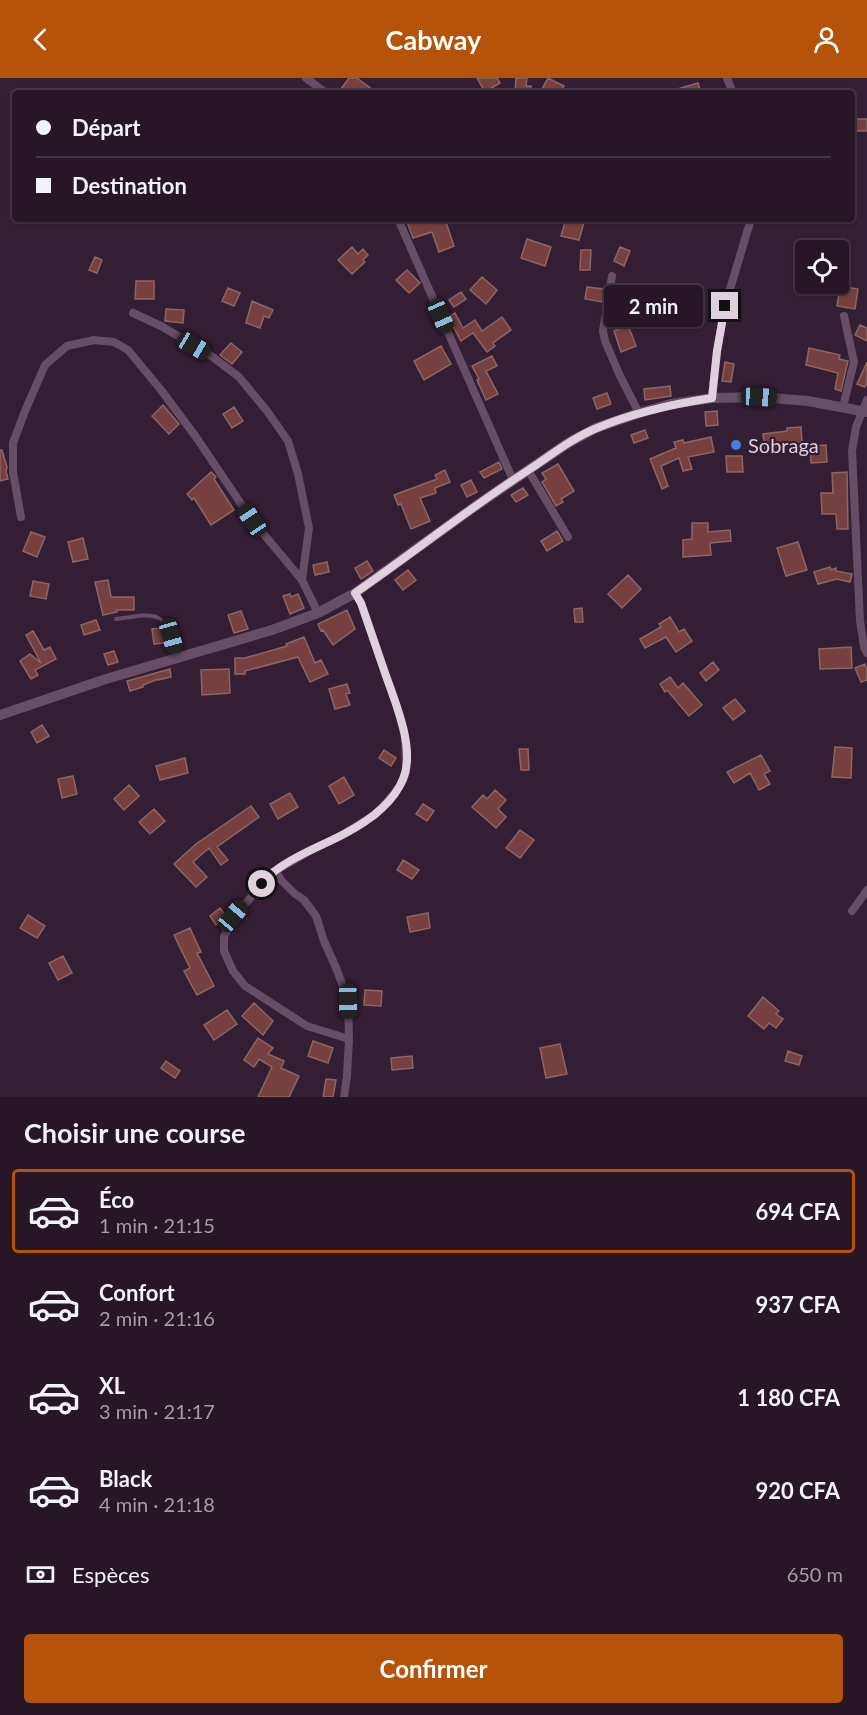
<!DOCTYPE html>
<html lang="fr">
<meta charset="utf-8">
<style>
:root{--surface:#271626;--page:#2f1f2e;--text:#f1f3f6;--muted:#a49fa7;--line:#433543;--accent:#b45309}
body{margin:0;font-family:Lato,sans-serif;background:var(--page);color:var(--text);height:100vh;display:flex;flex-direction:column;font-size:22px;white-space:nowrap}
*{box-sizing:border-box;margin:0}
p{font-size:20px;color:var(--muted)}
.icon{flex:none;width:33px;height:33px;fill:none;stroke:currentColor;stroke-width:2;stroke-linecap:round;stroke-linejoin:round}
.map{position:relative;height:1019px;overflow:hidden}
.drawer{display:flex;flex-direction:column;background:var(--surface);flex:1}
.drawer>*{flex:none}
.hud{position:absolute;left:12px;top:12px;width:843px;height:132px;border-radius:6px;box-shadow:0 2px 4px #0004,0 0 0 2px var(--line);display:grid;align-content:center;height:132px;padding:0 24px;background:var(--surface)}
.buttons{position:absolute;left:795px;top:162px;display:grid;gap:12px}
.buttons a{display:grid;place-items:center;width:54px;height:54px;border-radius:6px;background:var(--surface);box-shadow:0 2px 4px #0004,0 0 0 2px var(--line);font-size:30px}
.end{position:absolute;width:27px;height:27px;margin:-14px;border:8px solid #dfd0de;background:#111;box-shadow:0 0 0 3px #111}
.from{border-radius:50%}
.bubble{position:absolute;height:42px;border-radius:6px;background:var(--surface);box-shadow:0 2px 4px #0004,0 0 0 2px var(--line);font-size:20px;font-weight:700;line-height:42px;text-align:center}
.car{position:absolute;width:18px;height:36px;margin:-18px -9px;border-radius:8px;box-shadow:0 0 4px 2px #0007;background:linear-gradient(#222 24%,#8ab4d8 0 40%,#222 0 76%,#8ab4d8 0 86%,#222 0)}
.hud b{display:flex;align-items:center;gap:21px;height:57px;font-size:22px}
.hud b+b{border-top:2px solid var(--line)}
.hud i{width:15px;height:15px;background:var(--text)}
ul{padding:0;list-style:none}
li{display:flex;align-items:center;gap:18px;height:84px;margin:0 12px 9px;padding:0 12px;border:3px solid transparent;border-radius:6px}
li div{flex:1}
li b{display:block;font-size:22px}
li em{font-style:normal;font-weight:700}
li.current{border-color:var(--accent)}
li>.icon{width:54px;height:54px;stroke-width:1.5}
h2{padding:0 24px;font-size:27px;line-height:72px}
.pay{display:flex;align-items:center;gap:15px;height:66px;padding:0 24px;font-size:22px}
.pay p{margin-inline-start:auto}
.primary-button{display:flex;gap:12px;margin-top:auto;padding:12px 24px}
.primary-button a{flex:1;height:69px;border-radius:6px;background:var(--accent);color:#fff;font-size:24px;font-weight:700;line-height:69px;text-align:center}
header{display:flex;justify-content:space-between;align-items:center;height:78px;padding:0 24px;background:var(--accent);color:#fff;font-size:27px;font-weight:700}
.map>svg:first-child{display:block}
</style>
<header><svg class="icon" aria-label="back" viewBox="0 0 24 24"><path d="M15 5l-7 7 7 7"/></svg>Cabway<svg class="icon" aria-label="person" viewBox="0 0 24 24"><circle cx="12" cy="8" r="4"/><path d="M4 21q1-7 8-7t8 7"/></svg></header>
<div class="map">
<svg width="867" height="1019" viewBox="0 0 867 1019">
<rect width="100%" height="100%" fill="#341e33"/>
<path fill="#764040" stroke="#8c6665" stroke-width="1.5" d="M349 0H357L377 15H363L357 11 355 15H338Z
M477 0H497L500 5 485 14Z
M516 0H527L526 8H531L530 15H515Z
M548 0 564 8 560 15H550L542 11Z
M698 5 701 15H672L671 13Z
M852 41H867V53H852Z
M406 141H445L454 168 439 174 432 154 413 160Z
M566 141H585L579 162 561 158Z
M527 161 551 169 545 188 521 180Z
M352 169 358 176 363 171 368 177 363 182 365 184 352 196 338 182Z
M620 169 630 173 624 188 614 183Z
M581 172H591L590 192H580Z
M95 179 102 182 97 195 89 192Z
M407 192 420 205 409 215 396 202Z
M482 199 497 212 486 226 470 212Z
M136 203H154V221H135Z
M840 208 858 211 855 231 837 228Z
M587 209 604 211 602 224 585 221Z
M228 210 240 215 234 228 222 223Z
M634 210 636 232 619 234 616 213Z
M461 214 466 221 454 229 449 222Z
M252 223 273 232 269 240 264 238 260 250 246 245Z
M166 231 184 232 183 245 165 243Z
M455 235 463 250 475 242 482 253 502 239 511 252 493 265 495 268 487 274 473 255 461 263 448 239Z
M628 247 636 268 621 274 614 253Z
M860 247 867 250V263L855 257Z
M231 265 242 274 232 286 220 277Z
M441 268 451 286 424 302 414 283Z
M809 270 840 277 839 281 848 283 841 313 835 311 838 295 806 287Z
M492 278 497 288 486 293 498 316 486 322 477 302 479 301 472 288Z
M725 284 734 286 731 304 722 303Z
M867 284V305L865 309 857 306Z
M670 308 671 318 645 322 644 311Z
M607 315 611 326 597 331 593 320Z
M163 327 179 346 169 356 152 338Z
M234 329 243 343 232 350 223 336Z
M717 333 718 347 706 348 705 334Z
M801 349 802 364 776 367V369L765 371 763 356 787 353V350Z
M645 352 648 360 634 365 631 357Z
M711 359 714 374 688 379 692 391 683 393 679 380 661 388 668 408 662 411 650 381 676 370 674 364 683 362 684 365Z
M826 367 827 384 811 385 810 368Z
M0 372H2L7 389 6 393 8 401 0 403Z
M726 378H742L743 394H727Z
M499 384 502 391 484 400 480 394Z
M558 386 574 413 561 421 563 424 556 428 542 404 546 401 542 395Z
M445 392 450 404 435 410 436 415 420 420 430 443 411 451 401 426 398 427 394 417 437 401 435 397Z
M211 394 216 399 214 401 234 432 211 447 194 420 192 422 187 416Z
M847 394 848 451H837L836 436H822L821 415H833L832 395Z
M471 402 477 414 467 419 461 407Z
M523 410 528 417 516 424 511 417Z
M692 445H708V454L730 452 731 463 710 465 711 477 683 479V462L692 461Z
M557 453 563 463 547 473 541 463Z
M31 454 45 459 37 479 23 473Z
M83 460 88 481 73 484 68 464Z
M798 464 807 492 786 498 777 470Z
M367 483 373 493 361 501 355 490Z
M327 484 329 494 315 497 313 487Z
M830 489 831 492 836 490V493L852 496 850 504 837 501 818 506 814 494Z
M408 492 416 502 403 512 395 502Z
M628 497 641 511 622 530 608 516Z
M108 502 111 519H134V532H117V534L103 537 95 504Z
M33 503 49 506 46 521 30 518Z
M290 516 291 519 298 516 304 530 290 536 283 518Z
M582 530 583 544H575L574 531Z
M347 532 355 551 333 567 323 552 321 553 318 546Z
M241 533 248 551 234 555 228 537Z
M670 539 679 554 684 551 692 563 676 574 666 559 645 570 640 561 661 549 659 546Z
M96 542 100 552 84 557 81 547Z
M162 550 164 565 154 566 152 551Z
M33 553 44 572 50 569 56 581 35 592 38 597 31 601 20 583 30 576 41 585 26 557Z
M304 559 315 585 321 582 328 596 310 604 298 579 245 593V596H235V580H245L287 568 286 566Z
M851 569 852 590 820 591 819 571Z
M114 573 118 584 108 587 104 576Z
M713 584 719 592 706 603 700 595Z
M865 586 867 592V602L861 604 855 590Z
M170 591 171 599 158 602V601L143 607V609L130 613 127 603Z
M229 591 230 615 202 617 201 592Z
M670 599 678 610 683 605 702 627 689 638 667 612 665 614 660 606Z
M347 606 350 615 346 616 350 627 335 631 329 611Z
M735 621 745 633 733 642 723 630Z
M42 647 49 658 37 665 31 654Z
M835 669 852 670 851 700 832 699Z
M519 671H528L529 692H521Z
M384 672 396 680 391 688 379 680Z
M761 677 770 693 764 696 770 706 759 712 750 695 734 705 727 694Z
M185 680 188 695 160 702 156 688Z
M73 698 77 716 62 720 58 701Z
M344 699 354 717 339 726 329 708Z
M129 707 139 718 124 732 114 721Z
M495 712 506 722 498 731 506 739 496 750 472 729 483 717 487 721Z
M290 715 298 729 278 741 270 726Z
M423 726 434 733 427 743 416 736Z
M251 728 259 739 217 769 228 782 221 787 209 770 193 784 207 799 196 809 174 786 196 766Z
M154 731 165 743 150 756 139 744Z
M520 752 534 762 520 780 506 770Z
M403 782 419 792 412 801 397 792Z
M220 830 227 839 216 847 210 838Z
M428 835 430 850 410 854 407 839Z
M28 837 45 848 37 860 20 850Z
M190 850 201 874 197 875 214 908 197 917 184 893 190 890 174 857Z
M63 878 72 895 58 902 49 885Z
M365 912 382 913 381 928 364 927Z
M763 919 779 933 776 936 783 941 776 950 769 945 764 951 748 938Z
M254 925 273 943 263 957 242 938Z
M227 932 237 946 214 962 204 947Z
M258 960 273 970 268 976 284 983 281 990 299 998 289 1019H258L272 989 259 981 254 989 244 982Z
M313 963 333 970 328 985 308 978Z
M560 966 567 996 546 1000 540 970Z
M788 973 802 978 799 987 785 983Z
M412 978 413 990 392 992 391 980Z
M166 983 180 993 175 1000 161 990Z
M326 1001 336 1002 333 1019H323Z"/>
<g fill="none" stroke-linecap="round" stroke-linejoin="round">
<path stroke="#674e66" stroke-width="4" d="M116 541C162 534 164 533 177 579"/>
<path stroke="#674e66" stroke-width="8" d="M306 0 326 15
M727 0 733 15
M398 141 513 402
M612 198 603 253 605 263 620 298 639 335
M133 235 161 248 210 277 239 299 267 333 288 363 298 396 309 450 302 502
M712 320 717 273 725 228 751 141
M867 322 856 349 852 373 860 543 864 569 867 575
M843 329 854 284 844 238
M528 392 568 459
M21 439 13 394V365L25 333 45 287 67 268 94 262 114 264 128 272 161 312 196 359 252 442 302 502 318 535
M275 793 282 803 294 815 304 822 316 838 324 863 337 892 348 923 349 961
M852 833 867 812
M344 1019 347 998 349 961 307 948 245 908 233 893 224 873V859L233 839 275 793 315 770 344 756 376 736 394 716 403 703 406 693 405 659 397 629 361 525 355 515"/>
<path stroke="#674e66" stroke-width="10" d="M0 637 106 601 272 552 318 535 355 515 477 427 568 365 596 350 639 335 671 326 712 320 759 319 808 323 867 334"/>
</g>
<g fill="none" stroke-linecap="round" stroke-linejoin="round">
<path stroke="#dfd0de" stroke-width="8" d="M262 806C266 802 270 796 275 793 295 777 322 768 344 756 367 744 393 726 403 701 416 671 395 624 385 595 377 571 369 548 361 525L355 515C413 475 468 431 527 393 550 378 572 360 597 350 635 334 673 326 712 320L717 273 725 228"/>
</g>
<circle fill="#3f7fe0" stroke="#341e33" stroke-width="2" cx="736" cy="367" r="6"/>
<g text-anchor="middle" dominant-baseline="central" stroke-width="4.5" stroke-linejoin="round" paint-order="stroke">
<g font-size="20" fill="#dfd0de" stroke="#341e33" text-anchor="start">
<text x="748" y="367">Sobraga</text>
</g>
</g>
</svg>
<div class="buttons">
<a><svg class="icon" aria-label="locate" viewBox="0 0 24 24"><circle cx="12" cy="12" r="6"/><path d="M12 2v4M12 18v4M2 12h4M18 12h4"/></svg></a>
</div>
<i class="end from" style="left:262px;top:806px"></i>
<i class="end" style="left:725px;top:228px"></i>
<div class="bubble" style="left:604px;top:207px;width:99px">2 min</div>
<i class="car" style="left:441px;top:238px;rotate:156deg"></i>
<i class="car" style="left:194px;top:268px;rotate:120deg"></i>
<i class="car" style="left:759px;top:319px;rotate:93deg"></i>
<i class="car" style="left:252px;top:442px;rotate:326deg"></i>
<i class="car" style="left:171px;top:558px;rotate:164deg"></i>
<i class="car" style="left:233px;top:838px;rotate:40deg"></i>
<i class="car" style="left:348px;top:923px;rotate:179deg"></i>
<div class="hud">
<b><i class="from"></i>Départ</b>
<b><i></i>Destination</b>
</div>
</div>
<section class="drawer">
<h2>Choisir une course</h2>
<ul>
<li class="current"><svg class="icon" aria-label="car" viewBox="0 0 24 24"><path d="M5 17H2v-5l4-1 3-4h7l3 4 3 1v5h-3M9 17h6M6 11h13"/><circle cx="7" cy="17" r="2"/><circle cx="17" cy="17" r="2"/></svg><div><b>Éco</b><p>1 min · 21:15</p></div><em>694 CFA</em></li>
<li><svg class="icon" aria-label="car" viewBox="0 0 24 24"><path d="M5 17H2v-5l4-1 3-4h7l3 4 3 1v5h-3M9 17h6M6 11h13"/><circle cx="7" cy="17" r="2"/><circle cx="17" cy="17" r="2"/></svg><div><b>Confort</b><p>2 min · 21:16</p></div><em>937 CFA</em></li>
<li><svg class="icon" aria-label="car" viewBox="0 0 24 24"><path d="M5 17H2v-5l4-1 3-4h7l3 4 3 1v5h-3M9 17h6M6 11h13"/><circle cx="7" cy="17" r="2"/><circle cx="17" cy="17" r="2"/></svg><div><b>XL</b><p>3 min · 21:17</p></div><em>1 180 CFA</em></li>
<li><svg class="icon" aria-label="car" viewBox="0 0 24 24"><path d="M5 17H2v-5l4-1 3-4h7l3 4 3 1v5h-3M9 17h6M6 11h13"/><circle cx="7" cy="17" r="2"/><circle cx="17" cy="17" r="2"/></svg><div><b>Black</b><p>4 min · 21:18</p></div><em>920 CFA</em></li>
</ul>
<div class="pay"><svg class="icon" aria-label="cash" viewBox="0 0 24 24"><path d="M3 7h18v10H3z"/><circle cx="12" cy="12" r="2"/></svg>Espèces<p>650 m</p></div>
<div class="primary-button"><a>Confirmer</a></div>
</section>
